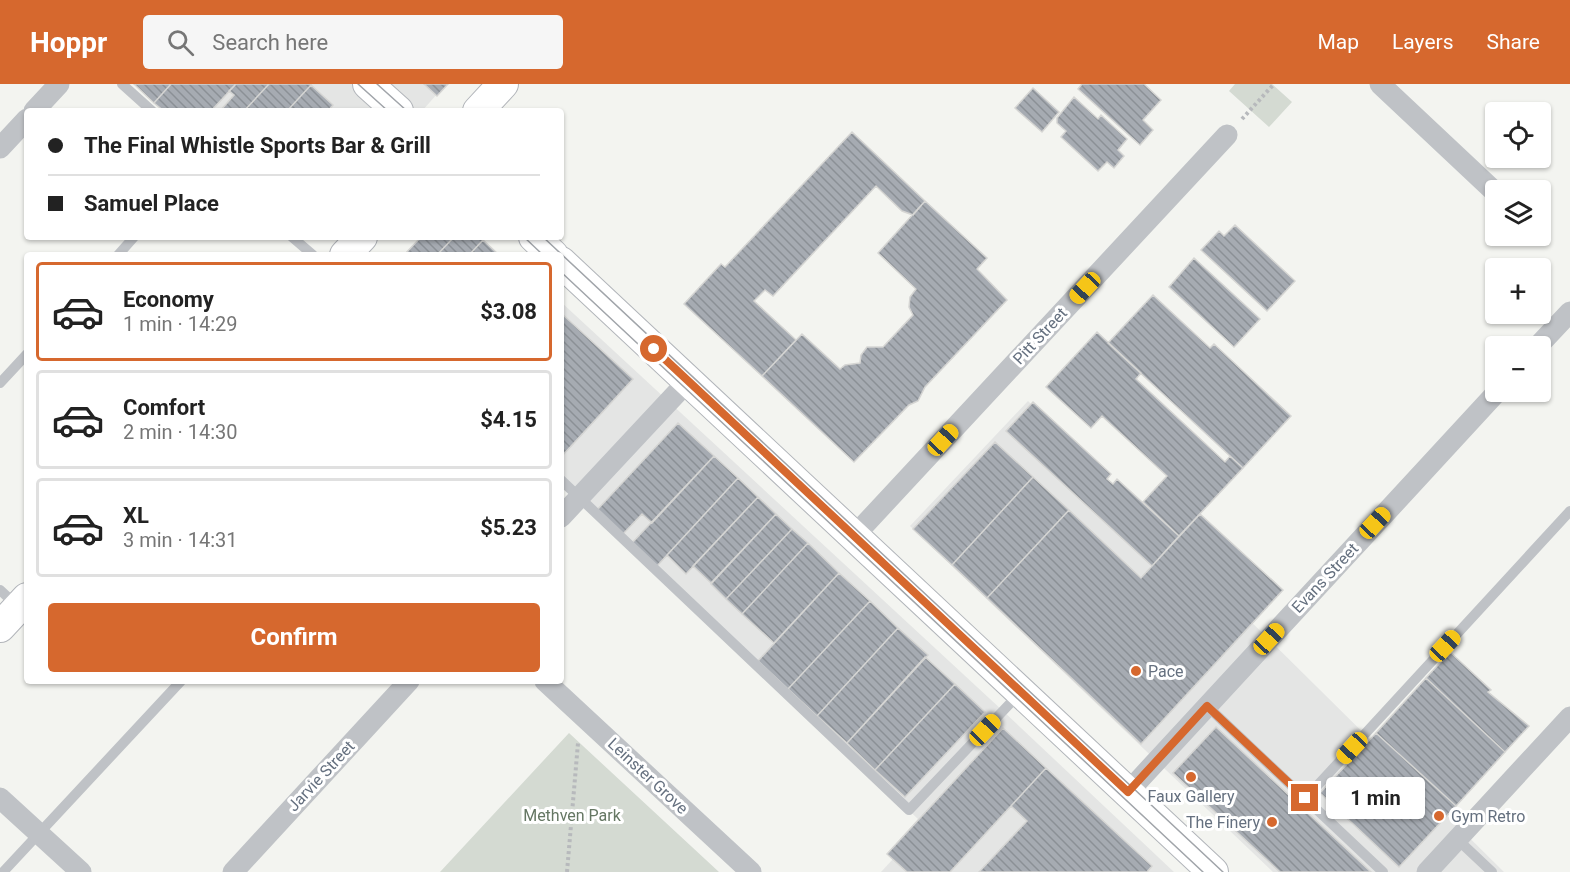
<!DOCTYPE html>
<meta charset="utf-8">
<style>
:root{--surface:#fff;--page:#f6f6f6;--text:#222;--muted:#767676;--line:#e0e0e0;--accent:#d6682e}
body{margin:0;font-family:Roboto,sans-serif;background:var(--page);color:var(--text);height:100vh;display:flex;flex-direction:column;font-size:22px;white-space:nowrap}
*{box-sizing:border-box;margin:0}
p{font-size:20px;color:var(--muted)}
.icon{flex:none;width:33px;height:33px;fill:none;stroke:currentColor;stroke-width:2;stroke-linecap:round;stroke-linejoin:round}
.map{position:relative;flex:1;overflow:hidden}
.side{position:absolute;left:24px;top:168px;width:540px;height:432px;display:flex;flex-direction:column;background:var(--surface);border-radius:6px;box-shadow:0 2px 4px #0004}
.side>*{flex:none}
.top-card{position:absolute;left:24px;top:24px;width:540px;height:132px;border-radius:6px;box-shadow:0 2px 4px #0004;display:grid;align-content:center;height:132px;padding:0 24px;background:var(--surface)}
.buttons{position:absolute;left:1485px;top:18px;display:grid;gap:12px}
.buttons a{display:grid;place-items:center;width:66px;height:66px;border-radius:6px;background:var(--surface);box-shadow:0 2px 4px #0004;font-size:30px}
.end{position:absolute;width:27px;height:27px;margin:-14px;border:8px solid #d6682e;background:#fff;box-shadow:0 0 0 3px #fff}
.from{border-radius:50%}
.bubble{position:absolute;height:42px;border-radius:6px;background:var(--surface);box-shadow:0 2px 4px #0004;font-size:20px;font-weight:700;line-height:42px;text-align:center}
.car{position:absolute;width:18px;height:36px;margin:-18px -9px;border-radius:8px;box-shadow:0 0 4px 2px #0007;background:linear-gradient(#f5c518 24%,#345 0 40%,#f5c518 0 76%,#345 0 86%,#f5c518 0)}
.top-card b{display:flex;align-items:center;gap:21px;height:57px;font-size:22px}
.top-card b+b{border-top:2px solid var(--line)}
.top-card i{width:15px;height:15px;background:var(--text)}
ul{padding:10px 0 0;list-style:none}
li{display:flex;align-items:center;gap:18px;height:99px;margin:0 12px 9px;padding:0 12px;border:3px solid var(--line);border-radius:6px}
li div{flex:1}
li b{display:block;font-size:22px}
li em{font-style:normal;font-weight:700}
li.current{border-color:var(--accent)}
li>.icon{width:54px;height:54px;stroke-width:1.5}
.button{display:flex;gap:12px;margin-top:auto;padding:12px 24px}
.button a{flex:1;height:69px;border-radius:6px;background:var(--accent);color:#fff;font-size:24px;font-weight:700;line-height:69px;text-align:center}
header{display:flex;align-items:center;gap:36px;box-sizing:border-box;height:84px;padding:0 30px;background:var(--accent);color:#fff}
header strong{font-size:28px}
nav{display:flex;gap:33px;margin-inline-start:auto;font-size:21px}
.search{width:420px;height:54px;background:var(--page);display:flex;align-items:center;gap:15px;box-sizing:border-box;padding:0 21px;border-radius:6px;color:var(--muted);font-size:22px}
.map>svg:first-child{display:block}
</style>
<header>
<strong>Hoppr</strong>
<div class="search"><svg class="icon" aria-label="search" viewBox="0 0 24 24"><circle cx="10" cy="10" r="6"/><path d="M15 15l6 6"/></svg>Search here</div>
<nav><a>Map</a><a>Layers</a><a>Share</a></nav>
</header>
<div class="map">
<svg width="1570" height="788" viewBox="0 0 1570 788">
<defs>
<pattern id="building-back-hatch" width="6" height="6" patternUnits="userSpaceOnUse" patternTransform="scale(1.5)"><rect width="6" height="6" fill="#a6abb2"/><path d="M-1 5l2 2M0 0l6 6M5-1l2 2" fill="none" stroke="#8b9096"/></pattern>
</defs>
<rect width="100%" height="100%" fill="#f3f4f0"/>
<path fill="#e4e5e4" d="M135 0H446L422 27H166Z
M561 218 1003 627 1174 788H881L893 775 887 770 918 735 561 396Z
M1028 317 1504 788H1273L910 442Z"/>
<path fill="#d4dad2" d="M1235 0H1272L1292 18 1269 43 1229 7Z
M569 649 719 788H440Z"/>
<path fill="url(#building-back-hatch)" stroke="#d5d5d3" stroke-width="1.5" d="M134 0H171L154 19Z
M171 0H236L211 27H164L154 19Z
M236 0H269L244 27H220L234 11 229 7Z
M269 0H311V1L287 27H244Z
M424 0H448L437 12Z
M1082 0H1144L1161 16 1143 36 1153 46 1140 61 1078 5Z
M311 1 333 21 328 27H287Z
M1033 4 1059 28 1042 48 1015 24Z
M1074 13 1098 35 1101 31 1127 55 1118 66 1124 72 1114 84 1107 78 1098 87 1061 53 1066 47 1057 39V34Z
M852 48 925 117 913 131 902 127 876 102 773 212 765 206 754 217 796 256 762 292 684 220 721 180 725 183Z
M925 117 987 174 977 185 1007 216 925 303 918 317 909 321 854 378 762 292 802 250 840 285 845 281 860 279 861 271 867 263H883L913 231 909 223 910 213 916 205 878 169Z
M1235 141 1295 197 1267 227 1201 166 1219 147 1224 152Z
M421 153H454L437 171H404Z
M454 153H480L483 156 469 171H437Z
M483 156 499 171H469Z
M1194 174 1260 235 1234 263 1169 203Z
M1153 211 1210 264 1214 260 1291 332 1243 384 1108 259Z
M561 229 633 295 561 373Z
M1097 248 1141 289 1136 295 1225 378 1230 372 1243 384 1179 452 1143 418 1167 392 1102 332 1091 344 1046 303Z
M1033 318 1111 390 1107 395 1113 400 1117 395 1179 452 1152 482 1006 347Z
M678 339 714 372 652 439 642 430 623 450 597 426Z
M995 358 1033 393 952 481 913 445Z
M714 372 738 394 657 482 632 459Z
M1033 393 1069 426 987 514 952 481Z
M738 394 758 413 686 490 667 471Z
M758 413 776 430 711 499 693 482Z
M1069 426 1141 494 1200 430 1283 506 1141 660 987 514Z
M776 430 792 445 726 515 711 500Z
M792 445 808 459 742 530 726 515Z
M808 459 839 489 774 559 742 530Z
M839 489 870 517 788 605 758 577Z
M870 517 898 544 817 632 788 605Z
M898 544 928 571 847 659 817 632Z
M1450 568 1491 606 1488 608 1529 642 1505 668 1426 594Z
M925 573 955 600 875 686 847 659Z
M1426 594 1505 668 1456 722 1376 649Z
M955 600 985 628 905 713 875 686Z
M1216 643 1371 788H1280L1173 689Z
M1003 644 1046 684 950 788H907L887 770Z
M1376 649 1456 722 1399 783 1320 709Z
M1046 684 1152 782 1147 788H979L1027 737 1011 722Z"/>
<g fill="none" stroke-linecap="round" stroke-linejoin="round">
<defs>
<path id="secondary" d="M368 0 398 27
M478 27 503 0
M534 153 553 171
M345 171 362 153
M561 178 1213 788
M0 543 27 514"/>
</defs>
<use href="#secondary" stroke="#b2b5ba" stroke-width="32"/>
<path stroke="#b7b9bc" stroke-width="4" stroke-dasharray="3 3" stroke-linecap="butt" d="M1242 35 1274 0
M567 788 578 659"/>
<path stroke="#bfc2c6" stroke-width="10" d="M122 0 152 27
M292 153 313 171
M118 171 134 153
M0 299 27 270
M561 396 909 726 1020 609
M0 506 17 522
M1207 622 1383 788
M1305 715 1570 427
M1457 755 1492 788
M3 788 181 597"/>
<path stroke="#bfc2c6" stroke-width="21" d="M1380 0 1496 109
M34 27 59 0
M0 64 27 35
M1538 262 1570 228
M561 433 688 297
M854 452 1227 51
M545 597 751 788
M1128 708 1497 308
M0 714 81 788
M233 788 409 597
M1427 788 1570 633"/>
<use href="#secondary" stroke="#fff" stroke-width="30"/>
<path stroke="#a1a5aa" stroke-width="1.5" d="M358 0 388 27
M377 0 407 27
M524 153 543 171
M543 153 1223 788
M561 188 1203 788"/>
</g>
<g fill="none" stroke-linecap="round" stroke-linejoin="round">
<path stroke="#d6682e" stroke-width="8" d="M654 265 1128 708 1207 622 1305 714"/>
</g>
<g fill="#d6682e" stroke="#fff" stroke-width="2">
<circle cx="1136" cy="587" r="6"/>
<circle cx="1191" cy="693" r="6"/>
<circle cx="1439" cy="732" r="6"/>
<circle cx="1272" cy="738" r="6"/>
</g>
<g text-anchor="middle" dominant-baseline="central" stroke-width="6" stroke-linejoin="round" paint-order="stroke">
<g font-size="16" fill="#65707f" stroke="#fff">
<text transform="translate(1040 252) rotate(-47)">Pitt Street</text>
<text transform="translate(1325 494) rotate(-47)">Evans Street</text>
<text transform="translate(321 692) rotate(-47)">Jarvie Street</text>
<text transform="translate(648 692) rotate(43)">Leinster Grove</text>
</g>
<g font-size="16" fill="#65707f" stroke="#fff" text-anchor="start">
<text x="1148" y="587">Pace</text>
<text x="1191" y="712" text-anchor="middle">Faux Gallery</text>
<text x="1451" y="732">Gym Retro</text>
<text x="1260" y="738" text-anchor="end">The Finery</text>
</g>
<g font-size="16" fill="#657763" stroke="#fff">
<text x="572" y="731">Methven Park</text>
</g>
</g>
</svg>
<div class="buttons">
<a><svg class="icon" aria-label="locate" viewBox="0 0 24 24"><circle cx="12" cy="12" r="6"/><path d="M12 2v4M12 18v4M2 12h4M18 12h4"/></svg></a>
<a><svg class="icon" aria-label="layers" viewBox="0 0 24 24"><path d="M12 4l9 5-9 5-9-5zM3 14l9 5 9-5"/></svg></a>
<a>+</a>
<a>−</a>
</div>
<i class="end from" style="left:654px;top:265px"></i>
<i class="end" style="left:1305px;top:714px"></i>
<div class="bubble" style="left:1326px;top:693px;width:99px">1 min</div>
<i class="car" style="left:1085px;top:204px;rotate:223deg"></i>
<i class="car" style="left:943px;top:356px;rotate:43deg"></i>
<i class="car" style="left:1375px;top:439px;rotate:43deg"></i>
<i class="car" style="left:1269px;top:555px;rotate:43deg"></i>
<i class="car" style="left:1445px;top:562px;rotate:43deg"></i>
<i class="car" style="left:985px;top:646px;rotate:44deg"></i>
<i class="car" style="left:1352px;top:664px;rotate:223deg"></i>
<div class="top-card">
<b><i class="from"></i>The Final Whistle Sports Bar &amp; Grill</b>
<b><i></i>Samuel Place</b>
</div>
<section class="side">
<ul>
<li class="current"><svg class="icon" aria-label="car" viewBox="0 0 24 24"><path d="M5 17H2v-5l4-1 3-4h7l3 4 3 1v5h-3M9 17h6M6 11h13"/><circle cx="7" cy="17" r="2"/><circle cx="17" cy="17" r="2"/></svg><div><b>Economy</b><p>1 min · 14:29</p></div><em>$3.08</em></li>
<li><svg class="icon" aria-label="car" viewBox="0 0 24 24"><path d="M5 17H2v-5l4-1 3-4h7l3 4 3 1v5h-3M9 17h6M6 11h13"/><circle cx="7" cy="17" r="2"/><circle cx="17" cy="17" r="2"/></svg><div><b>Comfort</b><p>2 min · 14:30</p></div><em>$4.15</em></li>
<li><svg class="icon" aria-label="car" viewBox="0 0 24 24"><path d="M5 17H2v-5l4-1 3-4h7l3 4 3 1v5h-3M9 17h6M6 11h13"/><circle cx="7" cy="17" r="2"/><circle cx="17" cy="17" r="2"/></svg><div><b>XL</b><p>3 min · 14:31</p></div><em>$5.23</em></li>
</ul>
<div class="button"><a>Confirm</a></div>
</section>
</div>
